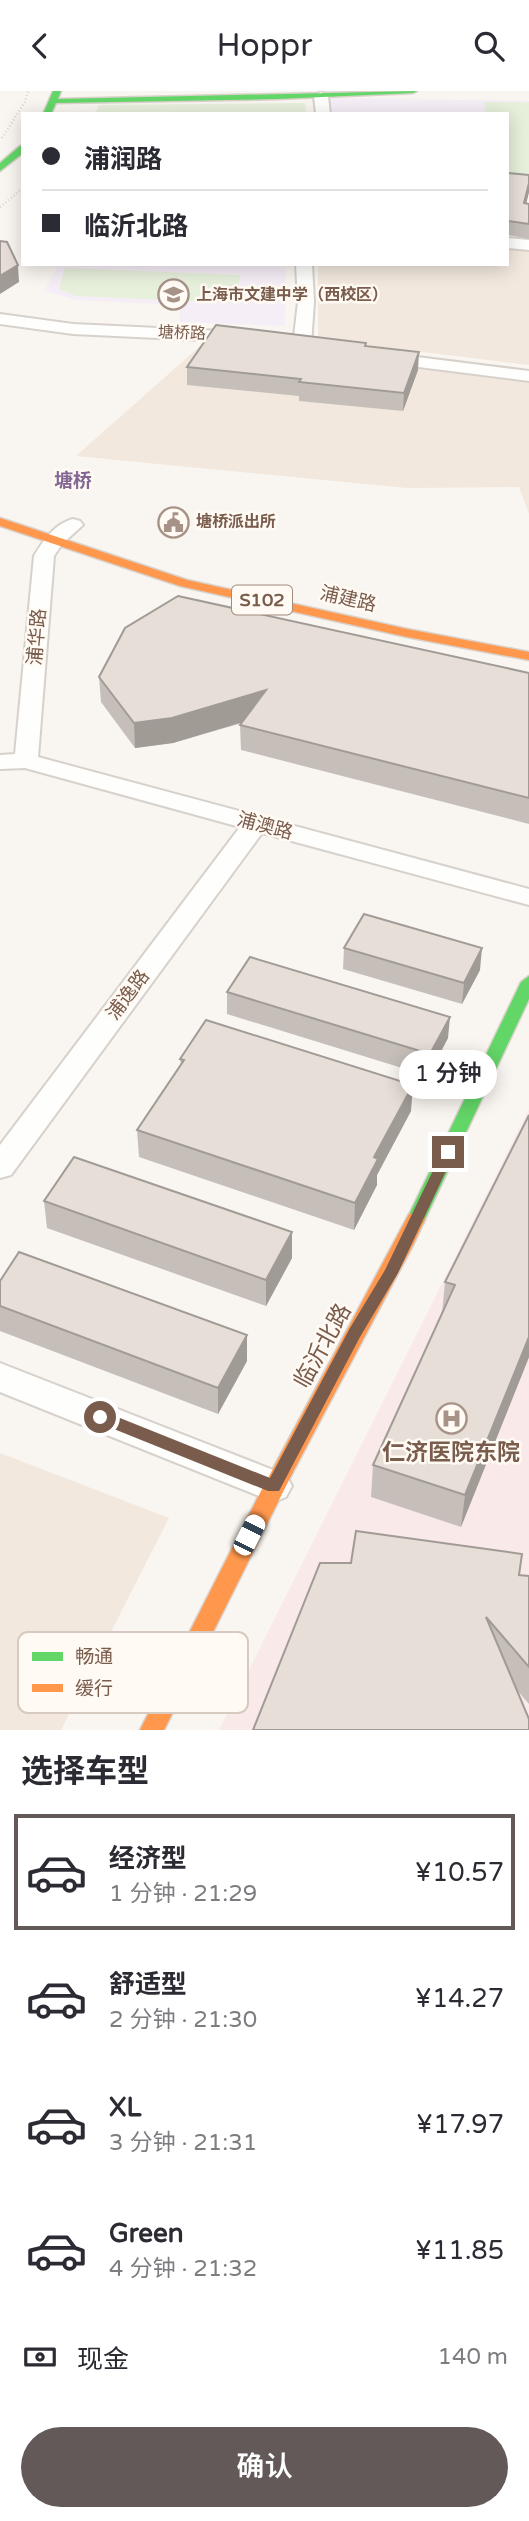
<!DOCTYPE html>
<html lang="zh">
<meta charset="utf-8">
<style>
:root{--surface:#fff;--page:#f2f2f3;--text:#2b2b33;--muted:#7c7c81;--line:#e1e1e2;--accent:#625958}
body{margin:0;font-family:"Varela Round","Noto Sans SC",sans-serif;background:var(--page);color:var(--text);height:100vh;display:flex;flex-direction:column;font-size:26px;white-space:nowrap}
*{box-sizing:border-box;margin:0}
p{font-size:23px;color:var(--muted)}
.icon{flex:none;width:38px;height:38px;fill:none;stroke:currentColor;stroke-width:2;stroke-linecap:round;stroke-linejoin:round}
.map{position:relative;height:1639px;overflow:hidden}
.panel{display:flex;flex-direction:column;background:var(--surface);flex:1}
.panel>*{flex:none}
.banner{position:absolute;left:21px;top:21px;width:488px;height:154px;border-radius:0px;box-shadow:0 4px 18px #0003;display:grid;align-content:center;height:154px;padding:0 21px;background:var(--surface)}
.end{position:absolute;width:32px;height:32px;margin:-16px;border:9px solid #7a5c4d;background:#fff;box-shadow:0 0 0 4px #fff}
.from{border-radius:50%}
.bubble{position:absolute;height:49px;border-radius:24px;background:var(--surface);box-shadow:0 4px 18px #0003;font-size:23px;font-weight:600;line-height:49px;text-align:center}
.car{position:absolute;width:21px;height:42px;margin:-21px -10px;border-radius:9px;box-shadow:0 0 5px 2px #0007;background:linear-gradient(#fff 24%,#345 0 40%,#fff 0 76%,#345 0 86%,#fff 0)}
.banner b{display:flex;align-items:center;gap:24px;height:66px;font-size:26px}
.banner b+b{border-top:2px solid var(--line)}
.banner i{width:18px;height:18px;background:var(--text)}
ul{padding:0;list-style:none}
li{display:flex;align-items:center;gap:21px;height:116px;margin:0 14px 10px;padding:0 7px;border:4px solid transparent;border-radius:0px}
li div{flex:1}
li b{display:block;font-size:26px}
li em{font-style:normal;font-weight:600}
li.current{border-color:var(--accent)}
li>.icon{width:63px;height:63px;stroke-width:1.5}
h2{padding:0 21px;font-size:32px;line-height:84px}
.pay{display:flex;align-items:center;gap:18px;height:77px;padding:0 21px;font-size:26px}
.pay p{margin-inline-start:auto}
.cta{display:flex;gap:14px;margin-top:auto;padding:14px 21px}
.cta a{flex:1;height:80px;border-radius:42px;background:var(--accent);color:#fff;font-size:28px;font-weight:600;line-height:80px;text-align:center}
header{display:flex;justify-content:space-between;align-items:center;height:91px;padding:0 21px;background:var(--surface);font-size:32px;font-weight:600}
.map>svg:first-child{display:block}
</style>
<header><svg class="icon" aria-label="back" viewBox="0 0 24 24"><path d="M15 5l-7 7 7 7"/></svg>Hoppr<svg class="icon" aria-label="search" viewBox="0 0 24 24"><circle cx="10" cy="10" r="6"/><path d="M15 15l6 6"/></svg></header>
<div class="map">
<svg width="529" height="1639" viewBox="0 0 529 1639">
<rect width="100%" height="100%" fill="#f9f5f0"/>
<path fill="#f2e8de" d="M508 158 529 160V274L318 248V173H508Z
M208 248 529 290V423L519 396 407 397 76 365Z
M0 1362 169 1427 61 1639H0Z"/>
<path fill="#f6eef6" d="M330 7 529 10V90L508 23H330Z
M59 173H286L285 235 180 231 179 214 77 209 44 200Z"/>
<path fill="#fae9e9" d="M529 1018V1639H219Z"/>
<path fill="#e7f0db" d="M484 11H529V84L508 83V23H486Z
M305 12 306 23H95L99 14Z
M65 177 241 184 233 212 76 205 59 198Z"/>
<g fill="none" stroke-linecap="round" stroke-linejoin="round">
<defs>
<path id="street" d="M321 1 328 5 330 23H316L314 5Z
M508 147 529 149V159L508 157Z
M296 173H312L314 211 311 254 302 259 293 254 298 211Z
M0 223 73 233 243 241 252 246 243 251 73 243 0 233Z
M385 262 529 280V290L379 271 376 267Z
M73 428 80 430 83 434 62 453 54 465 38 666 529 798V814L262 742 11 1084 0 1087V1054L240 736 25 677 0 678V664L15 663 34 465C43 450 54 433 73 428Z
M0 1272 286 1384 292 1395 286 1406 274 1411 0 1301Z"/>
<path id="fast" d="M53 0H61L58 8 417 0 413 2 277 8 56 12 51 23H43Z
M20 55H23V62L0 80V72Z
M529 885V908L425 1128 423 1133 416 1135 409 1133 407 1128 521 891Z"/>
<path id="slow" d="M0 427 187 489 407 538 529 561V569L407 546 180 495 0 435Z
M416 1121 423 1123 425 1128 413 1154 294 1379 164 1639H140L259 1404 409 1123Z"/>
</defs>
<use href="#street" stroke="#d7d1cb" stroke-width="4"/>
<use href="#fast" stroke="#d9d2cb" stroke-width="3"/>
<use href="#slow" stroke="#d9d2cb" stroke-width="3"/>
<path stroke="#dcd5d0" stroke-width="2.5" stroke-dasharray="1 2.5" stroke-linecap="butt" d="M2 47 25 11 28 0
M0 116 23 97"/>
<use href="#street" fill="#fefefd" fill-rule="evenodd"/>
<use href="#fast" fill="#63d668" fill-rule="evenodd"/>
<use href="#slow" fill="#ff974d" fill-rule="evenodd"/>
</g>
<path fill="#c6bfb9" d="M508 82 529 84V101L526 112 529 113V148L508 144V145Z
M366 252V255L418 279 403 320 299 310V305L187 294V276Z
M529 582V733L241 659 240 634 242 632 173 652 135 657 101 611 99 586Z
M344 857 480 879 462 913 343 878Z
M227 901 448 947 428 985 227 923Z
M180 968 411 1020 377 1084V1094L354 1139 139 1066 137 1039 181 974Z
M529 1024V1266L461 1436 371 1406 373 1374 442 1223 445 1191Z
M44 1110 292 1141V1167L266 1215 47 1137Z
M0 1190 247 1244V1270L218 1323 0 1240Z
M519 1484 529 1485V1613L516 1598 253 1639Z"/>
<path fill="#a19b96" d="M529 92V101L523 126 524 112Z
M18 174 19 191 0 203V185Z
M419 261 418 279 403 320 404 302Z
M266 599V624L173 652 135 657 134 632Z
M482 857 480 879 462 913 464 892Z
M450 926 448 947 428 985 430 963Z
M413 994 411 1020 377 1084V1094L354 1139 355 1112 374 1066Z
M292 1141V1167L266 1215V1189Z
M247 1244V1270L218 1323V1297Z
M529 1246V1266L461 1436 465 1404Z"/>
<path fill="#e6ded7" stroke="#a19b96" stroke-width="2" d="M508 82 529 84V92L524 112 529 113V133L509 130 508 132Z
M0 150 7 151 18 174 0 185Z
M216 234 366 252 365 255 419 261 404 302 299 291 301 288 187 276Z
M178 505 529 582V707L240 634 266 599 172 627 134 632 99 586 125 537Z
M364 823 482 857 464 892 344 857Z
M250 866 450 926 430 963 227 901Z
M206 929 413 994 374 1066 378 1068 355 1112 137 1039 184 969 180 968Z
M529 1024V1246L465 1404 373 1374 455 1194 445 1191Z
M74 1066 292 1141 266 1189 44 1110Z
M19 1161 247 1244 218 1297 0 1215V1190Z
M356 1440 522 1463 519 1484 529 1485V1576L486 1526 529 1628V1639H253L320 1472H351Z"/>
<path fill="#7a5c4d" d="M448 1056 455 1061 398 1182 360 1246 279 1400H268L94 1330 92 1326 94 1321 100 1319 270 1387 350 1237 385 1179 442 1061Z"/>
<defs>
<symbol id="school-ring" viewBox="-11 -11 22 22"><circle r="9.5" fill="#fffaf3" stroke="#a69286" stroke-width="1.5"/><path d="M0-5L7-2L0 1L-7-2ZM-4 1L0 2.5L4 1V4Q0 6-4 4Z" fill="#a69286"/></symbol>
<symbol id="civic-ring" viewBox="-11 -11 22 22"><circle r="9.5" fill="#fffaf3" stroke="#a69286" stroke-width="1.5"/><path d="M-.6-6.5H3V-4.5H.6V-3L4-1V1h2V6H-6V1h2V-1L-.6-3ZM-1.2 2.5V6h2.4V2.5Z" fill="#a69286"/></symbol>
<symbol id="hospital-ring" viewBox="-11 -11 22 22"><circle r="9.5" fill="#fffaf3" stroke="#a69286" stroke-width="1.5"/><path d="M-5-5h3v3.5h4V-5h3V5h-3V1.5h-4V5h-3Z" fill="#a69286"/></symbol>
</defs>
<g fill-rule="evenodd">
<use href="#school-ring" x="156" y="186" width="35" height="35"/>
<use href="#civic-ring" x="156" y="414" width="35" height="35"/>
<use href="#hospital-ring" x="434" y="1310" width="35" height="35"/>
</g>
<g text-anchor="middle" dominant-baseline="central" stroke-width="5" stroke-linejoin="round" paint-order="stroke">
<g font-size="16" font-weight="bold" fill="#7a5c4d" stroke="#fffaf3" text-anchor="start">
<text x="196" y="204">上海市文建中学（西校区）</text>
<text x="196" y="431">塘桥派出所</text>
</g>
<g font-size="16" fill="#7a5c4d" stroke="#fffaf3">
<text transform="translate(182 242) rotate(2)">塘桥路</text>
</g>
<rect fill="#fffaf3" stroke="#a28b7f" stroke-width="2" x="232" y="494.5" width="60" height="29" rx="5"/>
<g font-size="18" font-weight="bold" fill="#7a5c4d">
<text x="262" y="509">S102</text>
</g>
<g font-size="19" font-weight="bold" fill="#846695" stroke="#fffaf3">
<text x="73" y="390">塘桥</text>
</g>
<g font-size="19" fill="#7a5c4d" stroke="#fffaf3">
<text transform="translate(348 508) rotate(13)">浦建路</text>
<text transform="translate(37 546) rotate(-85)">浦华路</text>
<text transform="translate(265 735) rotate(15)">浦澳路</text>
<text transform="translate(128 904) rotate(-53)">浦逸路</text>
</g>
<g font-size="23" fill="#7a5c4d" stroke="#fffaf3">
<text transform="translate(323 1255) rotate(-61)">临沂北路</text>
</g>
<g font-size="23" font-weight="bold" fill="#7a5c4d" stroke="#fffaf3">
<text x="451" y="1362">仁济医院东院</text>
</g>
</g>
<rect x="18" y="1541" width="230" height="81" rx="10" fill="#fffaf3" stroke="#d7cbc1" stroke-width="2"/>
<rect x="32" y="1561" width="31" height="9" fill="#63d668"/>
<rect x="32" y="1593" width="31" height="8" fill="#ff974d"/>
<g font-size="19" fill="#7a5c4d">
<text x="75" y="1572">畅通</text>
<text x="75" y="1604">缓行</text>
</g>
</svg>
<i class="end from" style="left:100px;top:1326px"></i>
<i class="end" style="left:448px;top:1061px"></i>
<div class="bubble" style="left:399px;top:959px;width:98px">1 分钟</div>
<i class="car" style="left:249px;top:1444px;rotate:27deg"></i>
<div class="banner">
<b><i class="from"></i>浦润路</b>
<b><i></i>临沂北路</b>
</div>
</div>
<section class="panel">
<h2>选择车型</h2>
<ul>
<li class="current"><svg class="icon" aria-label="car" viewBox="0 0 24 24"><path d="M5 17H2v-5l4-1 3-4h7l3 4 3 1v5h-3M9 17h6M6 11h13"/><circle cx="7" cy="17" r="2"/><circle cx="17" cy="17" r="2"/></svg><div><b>经济型</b><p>1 分钟 · 21:29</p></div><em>¥10.57</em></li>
<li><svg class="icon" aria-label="car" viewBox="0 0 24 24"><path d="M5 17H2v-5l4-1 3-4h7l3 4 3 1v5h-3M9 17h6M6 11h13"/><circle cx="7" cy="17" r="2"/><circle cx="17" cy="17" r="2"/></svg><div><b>舒适型</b><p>2 分钟 · 21:30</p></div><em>¥14.27</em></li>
<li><svg class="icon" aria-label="car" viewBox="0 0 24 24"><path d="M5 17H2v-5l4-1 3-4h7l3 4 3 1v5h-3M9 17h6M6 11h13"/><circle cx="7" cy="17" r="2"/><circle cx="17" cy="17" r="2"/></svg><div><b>XL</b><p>3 分钟 · 21:31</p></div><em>¥17.97</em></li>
<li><svg class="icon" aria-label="car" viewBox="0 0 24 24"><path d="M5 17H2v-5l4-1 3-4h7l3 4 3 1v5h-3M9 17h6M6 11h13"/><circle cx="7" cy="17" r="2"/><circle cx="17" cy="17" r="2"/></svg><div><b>Green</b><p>4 分钟 · 21:32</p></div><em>¥11.85</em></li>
</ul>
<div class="pay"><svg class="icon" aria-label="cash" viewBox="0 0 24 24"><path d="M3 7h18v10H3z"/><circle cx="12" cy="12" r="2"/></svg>现金<p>140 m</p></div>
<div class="cta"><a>确认</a></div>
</section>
